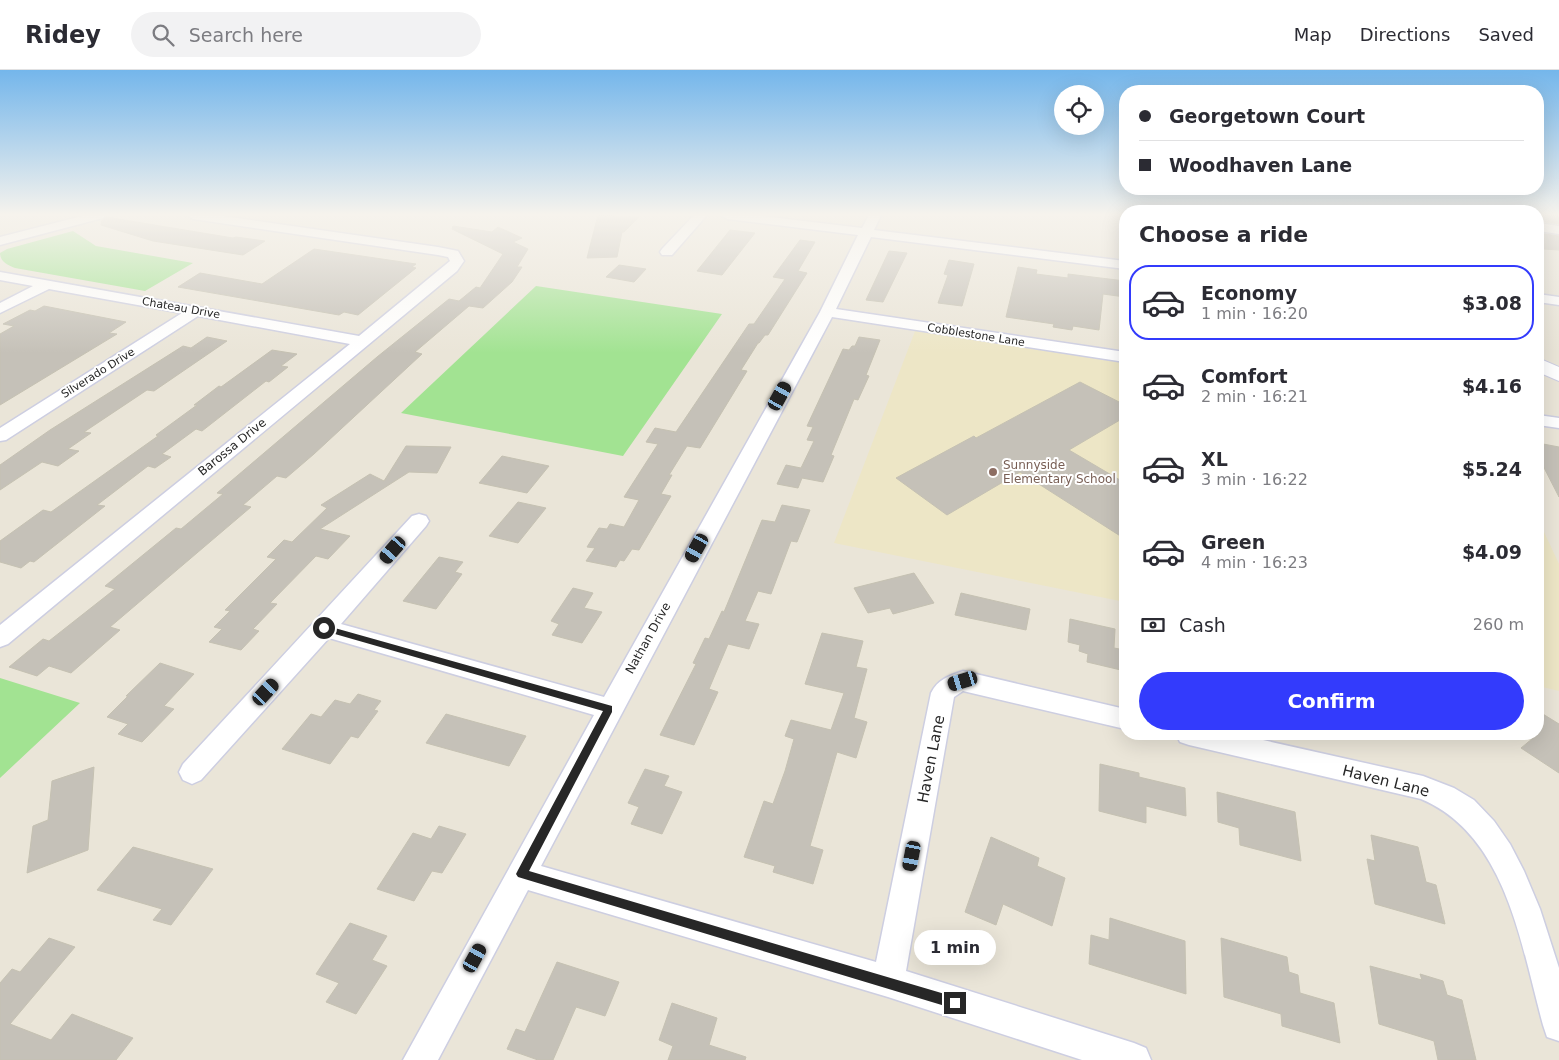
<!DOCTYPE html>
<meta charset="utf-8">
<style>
:root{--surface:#fff;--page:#f2f2f3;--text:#2b2b33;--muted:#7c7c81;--line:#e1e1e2;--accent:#333bfc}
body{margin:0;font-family:"DejaVu Sans",sans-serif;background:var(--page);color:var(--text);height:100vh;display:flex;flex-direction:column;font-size:19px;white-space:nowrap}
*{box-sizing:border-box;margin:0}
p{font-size:16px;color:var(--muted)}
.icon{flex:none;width:28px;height:28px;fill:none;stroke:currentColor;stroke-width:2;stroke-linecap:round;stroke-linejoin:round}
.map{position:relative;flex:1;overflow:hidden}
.drawer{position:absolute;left:1119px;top:135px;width:425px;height:535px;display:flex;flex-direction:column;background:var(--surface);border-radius:20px;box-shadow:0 5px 20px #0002}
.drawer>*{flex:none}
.guide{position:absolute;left:1119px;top:15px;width:425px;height:110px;border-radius:20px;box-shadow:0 5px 20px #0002;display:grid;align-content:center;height:110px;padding:0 20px;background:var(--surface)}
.tools{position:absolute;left:1054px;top:15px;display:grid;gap:10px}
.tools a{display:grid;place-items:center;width:50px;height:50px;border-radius:50%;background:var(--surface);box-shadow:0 5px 20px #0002;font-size:25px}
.end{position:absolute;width:22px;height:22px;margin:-11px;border:6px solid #272727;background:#fff;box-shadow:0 0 0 2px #fff}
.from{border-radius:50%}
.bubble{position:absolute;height:35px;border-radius:18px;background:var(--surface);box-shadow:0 5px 20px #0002;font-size:16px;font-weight:700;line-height:35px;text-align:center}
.car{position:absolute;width:15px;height:30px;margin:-15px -8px;border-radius:6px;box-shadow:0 0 4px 1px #0007;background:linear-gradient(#222 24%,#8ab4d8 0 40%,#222 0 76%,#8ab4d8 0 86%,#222 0)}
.guide b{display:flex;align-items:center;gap:18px;height:48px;font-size:19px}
.guide b+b{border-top:1px solid var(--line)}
.guide i{width:12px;height:12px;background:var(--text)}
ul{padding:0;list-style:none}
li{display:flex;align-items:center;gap:15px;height:75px;margin:0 10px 8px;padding:0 10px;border:2px solid transparent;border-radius:20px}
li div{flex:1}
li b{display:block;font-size:19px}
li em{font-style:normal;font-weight:700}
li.active{border-color:var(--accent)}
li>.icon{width:45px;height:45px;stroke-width:1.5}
h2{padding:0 20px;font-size:22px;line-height:60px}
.pay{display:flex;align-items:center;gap:12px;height:55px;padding:0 20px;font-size:19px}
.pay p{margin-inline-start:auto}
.primary-button{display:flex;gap:10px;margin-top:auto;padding:10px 20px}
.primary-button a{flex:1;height:58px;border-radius:30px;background:var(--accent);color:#fff;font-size:20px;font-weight:700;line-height:58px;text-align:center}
header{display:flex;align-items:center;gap:30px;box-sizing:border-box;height:70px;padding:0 25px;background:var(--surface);border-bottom:1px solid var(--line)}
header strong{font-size:24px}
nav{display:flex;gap:28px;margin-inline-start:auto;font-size:18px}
.search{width:350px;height:45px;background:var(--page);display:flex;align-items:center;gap:12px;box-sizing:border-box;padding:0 18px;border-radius:28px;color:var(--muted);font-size:19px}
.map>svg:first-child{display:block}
</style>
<header>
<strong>Ridey</strong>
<div class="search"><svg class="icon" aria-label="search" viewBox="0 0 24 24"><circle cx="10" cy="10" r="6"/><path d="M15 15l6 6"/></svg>Search here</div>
<nav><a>Map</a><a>Directions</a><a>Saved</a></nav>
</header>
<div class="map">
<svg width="1559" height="990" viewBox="0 0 1559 990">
<rect width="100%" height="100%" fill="#eae5d8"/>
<path fill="#ede6c6" d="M917 256 1125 287V532L834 473Z
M1538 449 1559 494V621L1538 616Z"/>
<path fill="#a2e392" d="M73 161 96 176 193 193 145 221 15 198C8 195 0 192 0 183L7 179Z
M536 216 722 244 623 386 401 343Z
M0 608 80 633 0 708Z"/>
<path fill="#c5c1b8" stroke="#c5c1b2" d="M598 145 639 147 624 162H622L617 187 587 188Z
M1538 145H1559V154L1538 151Z
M106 147 233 168 236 167 265 171 243 185 153 171 101 155 102 150Z
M453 156 492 162 498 157 522 168 513 172 528 179 517 197H522L512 212 483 238 469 236 415 282 422 284 314 384 286 408 277 406 243 435 251 437 110 557 120 560 71 603 49 596 37 606 9 597 43 569 49 571 115 519 105 516 176 458 181 459 223 424 217 423 377 287 449 229 459 231 476 217 480 218 503 184 452 159Z
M730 160 755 163 722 205 697 201Z
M1538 163 1559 166V180L1543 179 1538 171Z
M800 170 815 172 798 201 807 203 768 265H765L759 273H758L741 300 747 301 700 378 687 376 669 405H672L661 424 671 426 639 480 632 479 624 491 620 490 616 497 586 491 595 478 587 477 599 458 607 459 610 454 624 457 639 430 624 427 658 374 646 372 655 358 676 362 749 254H754L785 209 773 207Z
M314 179 416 194 412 197 416 198 358 245 344 242 339 245 178 217 200 203 262 214Z
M889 181 907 183 883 232 866 230Z
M949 190 974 194 962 236 938 233 948 205 944 204Z
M619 195 646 199 634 212 606 207Z
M1018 197 1037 200 1036 204 1068 208V204L1125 211V227L1103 224 1099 260 1073 256 1072 260 1053 257 1054 254 1006 247Z
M44 236 126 252 109 263 117 264 0 335V264L14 256 3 254 30 240 35 241Z
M207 267 227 271 154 321 147 320 84 362 91 363 68 379 79 381 58 396 42 392 0 420V395L50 360 183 276 191 278Z
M859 267 880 270 866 305 869 306 858 330 854 329 831 385 834 386 823 412 802 408 798 418 777 414 786 395 801 398 814 371 807 370 813 357 807 356 843 279 849 280 852 276H855Z
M272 280 297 284 281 296 288 297 269 312 266 311 202 361 196 359 162 384 171 387 155 398 148 396 97 435 105 436 34 492 30 491 21 498 0 492V471L43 440 51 442 158 366 156 365 197 335H194L219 316 221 317Z
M1080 312 1125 335V347L1069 380 1125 413V469L1020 402 947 445 896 408 974 366 976 368Z
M1538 373 1559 377V427L1538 386Z
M406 376 451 377 437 403 409 402 320 459 350 466 328 489 316 486 270 533 277 534 253 559 259 561 241 580 209 572 222 559 214 557 230 541 225 540 276 489 267 487 284 470 292 472 327 438 321 435 370 404 384 411Z
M502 386 549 396 527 423 479 413Z
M518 432 546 438 518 473 489 466Z
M782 435 810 440 797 472 791 471 771 524 758 521 745 551 759 554 749 579 728 574 709 619 718 622 694 675 660 665 696 594 693 593 705 568 709 569 722 541 724 542 762 450 775 452Z
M439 487 463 492 455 502 462 504 436 539 403 531Z
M914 503 934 533 893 544 890 538 868 543 854 518Z
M573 518 593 523 584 538 602 542 582 573 552 565 559 554 551 551Z
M961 523 1030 539 1026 560 955 545Z
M1070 549 1115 559 1114 578 1125 580V601L1087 592 1088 584 1079 581 1080 575 1068 572Z
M822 563 863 571 856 597 867 599 854 648 867 652 856 688 837 682 810 776 823 780 813 814 773 802 775 796 744 787 764 731 773 734 785 701 794 669 785 666 791 650 831 660 844 623 805 614Z
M160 593 194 604 164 636 174 639 142 672 118 664 128 654 107 647 128 626H126Z
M358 624 381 631 374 640 378 641 358 668 351 666 330 694 282 679 311 644 321 647 335 630 350 634Z
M1538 641 1559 654V703L1521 678 1538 664Z
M446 644 526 666 509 696 426 673Z
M1100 694 1139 703V707L1185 718 1186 746 1146 736V753L1099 741Z
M94 697 88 780 27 803 33 756 48 750 52 711Z
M645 699 669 706 664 716 682 722 662 764 631 754 639 737 628 733Z
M1217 722 1295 742 1301 791 1240 775 1239 758 1218 752Z
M439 756 466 764 442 803 432 801 414 831 377 819 413 763 431 769Z
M1371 765 1418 777 1426 812 1436 815 1445 854 1375 834 1367 789 1375 791Z
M991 767 1039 788 1037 796 1065 808 1052 856 1003 834 996 855 965 842Z
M133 777 213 799 171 855 153 850 162 839 97 820Z
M1110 848 1185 871 1186 924 1089 894 1091 865 1109 870Z
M350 853 387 866 372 890 387 896 356 944 326 932 339 913 316 904Z
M49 868 75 877 10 954 51 970 72 944 133 968 116 990H0V913L12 899 20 902Z
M1221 868 1287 887 1289 902 1298 905 1300 923 1334 933 1340 973 1282 956 1281 944 1224 927Z
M557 892 619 912 605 946 576 937 553 990H538L507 979 516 959 525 962Z
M1370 896 1422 910 1420 904 1443 911 1447 925 1462 930 1476 990H1438L1434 971 1379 954Z
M672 933 717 948 709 975 746 987 745 990H668L673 976 659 970Z"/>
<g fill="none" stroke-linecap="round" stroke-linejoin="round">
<defs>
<path id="street" d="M86 145H105L103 148 0 175V167Z
M187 145H216L438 177 458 181 464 191 457 201 8 574 0 577V555L350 274 198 246 6 370 0 371V358L182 243 49 219 0 243V233L33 216 0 210V202L359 266 450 191 448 187 438 185 193 149Z
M694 145H707L672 185H662L660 182 662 179Z
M721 145H754L862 158 869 145H881L874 160 1125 191V199L871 167 836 239 1125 282V292L832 247 541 796 876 892 931 623C938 609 949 606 963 601L1125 639V659L963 621 954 627 906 901 1134 973 1146 978 1151 990H1082L888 927 528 820 438 990H403L594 645 329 568 201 710 192 714 183 710 179 702 183 694 412 446 419 444 426 446 429 451 426 456 341 554 604 627 820 242 858 165 727 149Z
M1538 153 1559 156V164L1538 161Z
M1538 224 1559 227V235L1538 232Z
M1538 345 1559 348V358L1538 355Z
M1176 664H1236L1423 706 1454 718 1474 730 1494 751 1510 774 1524 801 1540 839 1559 898V971L1547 967 1543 955C1521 876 1507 765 1421 729L1189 675 1180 672Z"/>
<path id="secondary" d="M1538 288 1559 297V311L1538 302Z"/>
</defs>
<use href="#street" stroke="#cdcee1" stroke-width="3"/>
<use href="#secondary" stroke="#cdcee1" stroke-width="2"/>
<use href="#street" fill="#fff" fill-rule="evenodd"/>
<use href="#secondary" fill="#fff" fill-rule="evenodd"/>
</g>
<linearGradient id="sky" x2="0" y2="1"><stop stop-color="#74b6eb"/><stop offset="0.51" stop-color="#f6f3ed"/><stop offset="1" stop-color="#f6f3ed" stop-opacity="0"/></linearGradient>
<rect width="1559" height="283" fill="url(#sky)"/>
<path fill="#272727" d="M324 555 612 636V642L529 801 955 927 959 928 961 933 959 937 955 939 518 807 516 804 518 800 603 641 321 560 320 558Z"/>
<circle fill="#8d6e63" stroke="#fff" stroke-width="2" cx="993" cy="402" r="5"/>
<g text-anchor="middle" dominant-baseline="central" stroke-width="4" stroke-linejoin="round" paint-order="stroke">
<g font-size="11" fill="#272727" stroke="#fff">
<text transform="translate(181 238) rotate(10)">Chateau Drive</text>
<text transform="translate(976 265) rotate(9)">Cobblestone Lane</text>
<text transform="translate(98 303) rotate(-32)">Silverado Drive</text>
</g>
<g font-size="12" fill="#272727" stroke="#fff">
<text transform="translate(232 377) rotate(-39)">Barossa Drive</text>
<text transform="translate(648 568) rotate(-61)">Nathan Drive</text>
</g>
<g font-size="12" fill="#785e54" stroke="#fff" text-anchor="start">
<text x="1003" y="395">Sunnyside<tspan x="1003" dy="14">Elementary School</tspan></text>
</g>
<g font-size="15" fill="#272727" stroke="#fff">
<text transform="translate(931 689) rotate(-79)">Haven Lane</text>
<text transform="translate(1386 711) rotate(14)">Haven Lane</text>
</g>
</g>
</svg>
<div class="tools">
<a><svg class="icon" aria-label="locate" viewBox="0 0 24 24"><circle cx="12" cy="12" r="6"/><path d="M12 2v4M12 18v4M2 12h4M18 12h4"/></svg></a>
</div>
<i class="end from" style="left:324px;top:558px"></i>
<i class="end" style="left:955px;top:933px"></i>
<div class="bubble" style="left:914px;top:860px;width:82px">1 min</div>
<i class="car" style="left:780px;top:326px;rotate:29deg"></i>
<i class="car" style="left:697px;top:478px;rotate:209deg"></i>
<i class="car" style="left:393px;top:480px;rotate:221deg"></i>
<i class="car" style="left:963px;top:611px;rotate:253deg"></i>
<i class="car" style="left:266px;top:622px;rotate:43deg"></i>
<i class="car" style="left:912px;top:786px;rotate:191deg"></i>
<i class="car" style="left:475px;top:888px;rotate:29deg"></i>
<div class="guide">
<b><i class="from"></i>Georgetown Court</b>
<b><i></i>Woodhaven Lane</b>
</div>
<section class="drawer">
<h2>Choose a ride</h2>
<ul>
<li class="active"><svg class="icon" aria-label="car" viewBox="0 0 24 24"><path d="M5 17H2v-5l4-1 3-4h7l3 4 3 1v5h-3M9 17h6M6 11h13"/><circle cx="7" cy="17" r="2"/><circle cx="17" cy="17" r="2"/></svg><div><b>Economy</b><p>1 min · 16:20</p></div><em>$3.08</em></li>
<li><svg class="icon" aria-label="car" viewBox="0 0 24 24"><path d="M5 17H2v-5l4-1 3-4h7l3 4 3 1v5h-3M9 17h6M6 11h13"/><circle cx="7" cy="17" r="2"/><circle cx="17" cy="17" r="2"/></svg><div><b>Comfort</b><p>2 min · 16:21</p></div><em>$4.16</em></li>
<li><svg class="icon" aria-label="car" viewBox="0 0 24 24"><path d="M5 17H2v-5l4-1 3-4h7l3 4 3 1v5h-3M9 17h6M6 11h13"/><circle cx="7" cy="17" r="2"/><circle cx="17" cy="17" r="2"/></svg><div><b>XL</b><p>3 min · 16:22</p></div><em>$5.24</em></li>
<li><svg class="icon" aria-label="car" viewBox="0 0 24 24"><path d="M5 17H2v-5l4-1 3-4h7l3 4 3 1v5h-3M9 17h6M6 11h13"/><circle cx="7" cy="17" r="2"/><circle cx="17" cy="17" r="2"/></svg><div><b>Green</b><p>4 min · 16:23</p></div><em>$4.09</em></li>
</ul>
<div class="pay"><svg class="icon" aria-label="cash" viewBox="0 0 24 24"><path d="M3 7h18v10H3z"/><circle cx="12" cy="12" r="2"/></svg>Cash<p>260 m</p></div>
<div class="primary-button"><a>Confirm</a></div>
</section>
</div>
